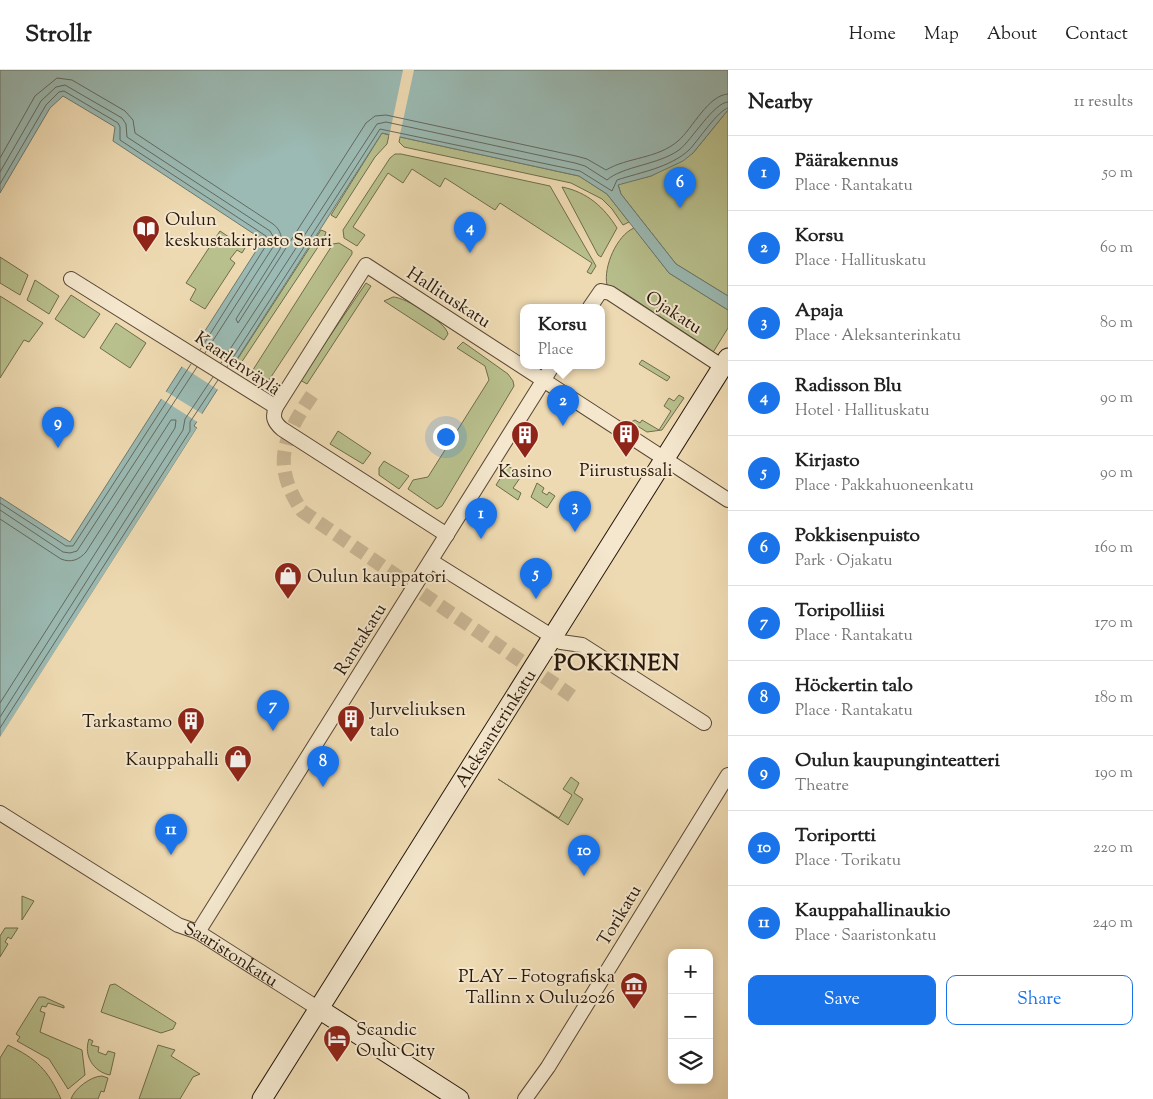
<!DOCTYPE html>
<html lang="en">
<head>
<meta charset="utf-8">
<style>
	:root { --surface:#fff; --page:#f2f2f2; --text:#222; --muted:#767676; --line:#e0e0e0; --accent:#1a73e8 }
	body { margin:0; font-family:"Sorts Mill Goudy",serif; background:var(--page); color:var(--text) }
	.controls { position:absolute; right:15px; bottom:15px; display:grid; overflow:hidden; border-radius:10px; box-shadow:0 2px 8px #0003 }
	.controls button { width:45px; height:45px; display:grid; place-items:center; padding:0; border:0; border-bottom:1px solid var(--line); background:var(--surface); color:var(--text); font:25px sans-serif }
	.you { position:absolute; left:445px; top:366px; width:18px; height:18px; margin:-12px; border:4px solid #fff; border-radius:50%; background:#1a73e8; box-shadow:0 0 0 8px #1a73e833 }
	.badge { display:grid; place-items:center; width:32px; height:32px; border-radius:50%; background:var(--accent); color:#fff; font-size:16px; font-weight:700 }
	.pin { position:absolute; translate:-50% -41px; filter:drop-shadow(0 1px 2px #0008) }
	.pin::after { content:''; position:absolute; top:26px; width:18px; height:15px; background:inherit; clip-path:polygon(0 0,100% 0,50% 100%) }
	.popup { position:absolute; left:520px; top:234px; width:85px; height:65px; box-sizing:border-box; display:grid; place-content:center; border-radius:10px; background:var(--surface); filter:drop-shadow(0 1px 4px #0005); font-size:16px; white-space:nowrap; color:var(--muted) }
	.popup b { font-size:19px; color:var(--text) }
	.popup::after { content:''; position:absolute; left:50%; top:100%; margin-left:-10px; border:10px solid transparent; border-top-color:var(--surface) }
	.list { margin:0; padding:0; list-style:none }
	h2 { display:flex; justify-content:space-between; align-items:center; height:65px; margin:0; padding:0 20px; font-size:21px }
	h2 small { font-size:16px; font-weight:400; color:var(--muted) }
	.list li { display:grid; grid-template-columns:32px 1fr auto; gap:15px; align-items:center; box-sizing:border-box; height:75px; padding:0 20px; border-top:1px solid var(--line) }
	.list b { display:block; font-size:19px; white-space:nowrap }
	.list p { margin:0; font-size:16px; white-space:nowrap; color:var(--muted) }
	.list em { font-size:16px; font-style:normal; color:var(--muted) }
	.actions { display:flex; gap:10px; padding:15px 20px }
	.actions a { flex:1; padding:11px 0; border:1px solid var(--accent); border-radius:10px; text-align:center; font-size:18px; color:var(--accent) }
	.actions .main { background:var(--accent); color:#fff }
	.icon { flex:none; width:28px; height:28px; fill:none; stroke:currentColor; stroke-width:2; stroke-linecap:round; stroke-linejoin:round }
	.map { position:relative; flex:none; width:728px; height:1029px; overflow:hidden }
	header { display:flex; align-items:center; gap:30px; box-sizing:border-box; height:70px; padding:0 25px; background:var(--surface); border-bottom:1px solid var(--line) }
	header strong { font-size:24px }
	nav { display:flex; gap:28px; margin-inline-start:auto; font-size:18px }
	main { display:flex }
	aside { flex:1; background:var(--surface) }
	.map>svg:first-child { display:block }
</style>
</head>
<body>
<header>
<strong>Strollr</strong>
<nav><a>Home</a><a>Map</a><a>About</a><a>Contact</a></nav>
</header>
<main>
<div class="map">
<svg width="728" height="1029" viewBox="0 0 728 1029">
	<rect width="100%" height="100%" fill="#eedab2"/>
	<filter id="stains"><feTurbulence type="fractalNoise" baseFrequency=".004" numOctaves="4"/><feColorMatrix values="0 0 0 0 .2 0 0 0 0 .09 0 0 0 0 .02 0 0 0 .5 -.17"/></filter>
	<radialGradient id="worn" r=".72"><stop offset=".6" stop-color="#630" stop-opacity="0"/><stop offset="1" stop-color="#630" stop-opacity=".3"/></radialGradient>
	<!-- green -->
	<path fill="#b8c08d" stroke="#706c4c" d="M 728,40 L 728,226 L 676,194 L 621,124 L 618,114 L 651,106 L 693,83 Z
		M 382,63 L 389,65 L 387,74 L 375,87 L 336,148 L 331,145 Z
		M 400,67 L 579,106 L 607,124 L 629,152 L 623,155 L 612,139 L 602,129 L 571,113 L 404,77 L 399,72 Z
		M 395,84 L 401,84 L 550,116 L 596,196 L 591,204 L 587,202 L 592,193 L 500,133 L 495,140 L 445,108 L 440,117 L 412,99 L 403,113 L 388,103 L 353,157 L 365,165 L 357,176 L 344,168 L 343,160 L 390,88 Z
		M 562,117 C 587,122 604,137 617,158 L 601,187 L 598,185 Z
		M 634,158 L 669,203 L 728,240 L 728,258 L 712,284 L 707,281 L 708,278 L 623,222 L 620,225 L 607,215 C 603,197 617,165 634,158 Z
		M 321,160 L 326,162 L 324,168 L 239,296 L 235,293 Z
		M 220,161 L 245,178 L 242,183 L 237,180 L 230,189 L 235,193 L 205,239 L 190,230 L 196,219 L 186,213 Z
		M 339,173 L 352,181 L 352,184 L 267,313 L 251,303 L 333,174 Z
		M 0,187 L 28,205 L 20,225 L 0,213 Z
		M 35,210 L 59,226 L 49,244 L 27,230 Z
		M 366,213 L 371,216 L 307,314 L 300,310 Z
		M 71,225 L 100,244 L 84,268 L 55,249 Z
		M 0,226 L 43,253 L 29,272 L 24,270 L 0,308 Z
		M 393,227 C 405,227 446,252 448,264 L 444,270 L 384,231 Z
		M 116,253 L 146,273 L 130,298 L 100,278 Z
		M 463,272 L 508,304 L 513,311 L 514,316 L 442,436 L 437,439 L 408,419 L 413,410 L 428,407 L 489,310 L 485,296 L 457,278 Z
		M 642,290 L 670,307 L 667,311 L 639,294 Z
		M 679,325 L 684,328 L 662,360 L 647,362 L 631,352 L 635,350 L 640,353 L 642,350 L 659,360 L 671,341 L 664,336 L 669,328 L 674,331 Z
		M 338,361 L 371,383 L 363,394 L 330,374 Z
		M 384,391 L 409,406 L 399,419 L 379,405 L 379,398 Z
		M 508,396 L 522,405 L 513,418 L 521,423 L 518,430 L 496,415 Z
		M 537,413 L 544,418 L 542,422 L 547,425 L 549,422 L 555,426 L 547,438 L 531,427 Z
		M 571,707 L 579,713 L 574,723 L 583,729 L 568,755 L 498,709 L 559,748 L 572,725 L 563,719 Z
		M 22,826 L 34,831 L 22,850 Z
		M 5,858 L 18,858 L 11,869 L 8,867 L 5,872 L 8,874 L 0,887 L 0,866 Z
		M 115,914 L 176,953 L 173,959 L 161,963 L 101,942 L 110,915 Z
		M 39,927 L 44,927 L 64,936 L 64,938 L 48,933 L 46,937 L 42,936 L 40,941 L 45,943 L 40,962 L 82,980 L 85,1005 L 68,1019 L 49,989 L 17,971 L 20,967 L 16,964 Z
		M 89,969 L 93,971 L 91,975 L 99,977 L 98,982 L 106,985 L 108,981 L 115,983 L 110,1005 C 94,1002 83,986 89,969 Z
		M 8,975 C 37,989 48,1000 61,1029 L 0,1029 L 0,988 Z
		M 158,975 L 175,980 L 171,986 L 200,1004 L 193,1007 L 180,1029 L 139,1029 Z
		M 102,1006 L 108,1008 L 104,1022 L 101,1021 L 98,1029 L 71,1029 C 74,1019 91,1006 102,1006 Z"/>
	<!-- water -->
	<path fill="#9bbab3" stroke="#6d7970" d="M 0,0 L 728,0 L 728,40 L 693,83 L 683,91 L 651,106 L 618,115 L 621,124 L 676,194 L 728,226 L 728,240 L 669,203 L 607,124 L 579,106 L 382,63 L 194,356 L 197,358 L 0,668 L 0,427 L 70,472 L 263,170 L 113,71 L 115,57 L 63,26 L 50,38 L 0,123 Z"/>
	<!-- pier -->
	<path fill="#eedab2" d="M 403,0 L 414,0 L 399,69 L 389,67 Z
		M 198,269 L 237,295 L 220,321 L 181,296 Z
		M 165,321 L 204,345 L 199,353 L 160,328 Z
		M 197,358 L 199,360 L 0,670 L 0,667 Z"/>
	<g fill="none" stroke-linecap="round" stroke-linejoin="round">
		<!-- shore -->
		<path stroke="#626960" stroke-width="1" d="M 0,88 L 35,26 L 57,8 L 72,10 L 125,41 L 133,50 L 135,63 L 273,154 C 281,160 283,168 280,179 L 236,249 L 238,253 L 366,53 L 375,46 L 386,45 L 576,86 L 587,89 L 606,100 C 628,87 657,89 678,71 C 693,58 708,25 728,24
			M 0,102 L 41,31 L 56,17 L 65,15 L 122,48 L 126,54 L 127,67 L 270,161 L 274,168 L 273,177 L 205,283
			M 0,114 L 46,35 L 59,22 L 64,21 L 118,53 L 120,57 L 120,70 L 266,166 L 267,174 L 200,280
			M 221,293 L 377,54 L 386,52 L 575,93 L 585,96 L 607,110 C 623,96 658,95 679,80 C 692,70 714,32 728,32
			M 227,297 L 380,59 L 580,101 L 612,121 L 617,110 C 641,102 669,98 689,80 C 697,72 719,39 728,38
			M 0,433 L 66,476 L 73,476 L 191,294
			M 0,440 L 63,482 L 70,483 L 77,481 L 197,297
			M 0,449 L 61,489 C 71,493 79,490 86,482 L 171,350 L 176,350 L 175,358 L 0,633
			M 0,647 L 183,360 L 185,349 L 213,307
			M 0,658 L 190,361 L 190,352 L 218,310"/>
		<!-- minor-tunnel -->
		<path stroke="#c7b391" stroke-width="14" stroke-dasharray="14 7" stroke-linecap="butt" d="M 312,325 C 283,368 271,394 302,441 L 572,626"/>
		<defs>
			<g id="minor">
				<path d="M 71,209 L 276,337"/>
				<path d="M 590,237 L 601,221 L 610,223 L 723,297"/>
				<path d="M 447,465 L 282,359 C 274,352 272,347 276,337 L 366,195 L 728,430"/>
				<path d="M 431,491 L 553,567 L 561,572 L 582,575 L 704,653"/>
				<path id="s1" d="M 0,743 L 178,855 L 198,862 L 319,939"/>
				<path d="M 198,862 L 553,295"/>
				<path d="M 525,1029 L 548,997 L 728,705"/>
			</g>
			<g id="secondary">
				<path d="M 319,939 L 459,1029"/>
				<path id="s2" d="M 262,1029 L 728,288"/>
			</g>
		</defs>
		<!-- minor casing -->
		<use href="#minor" stroke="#5a4836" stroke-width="16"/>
		<!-- secondary casing -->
		<use href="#secondary" stroke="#29180c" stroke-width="21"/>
		<!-- minor -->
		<use href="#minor" stroke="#f4e7cd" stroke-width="14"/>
		<!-- secondary -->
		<use href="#secondary" stroke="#f4e7cd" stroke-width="19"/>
	</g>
	<!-- icons -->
	<defs>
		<symbol id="library-pin" viewBox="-11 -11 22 30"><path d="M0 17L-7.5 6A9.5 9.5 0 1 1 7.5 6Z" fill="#8f2418" stroke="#f4e7cd"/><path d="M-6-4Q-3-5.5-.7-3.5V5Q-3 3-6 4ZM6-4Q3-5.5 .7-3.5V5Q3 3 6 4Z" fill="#fff"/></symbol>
		<symbol id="building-pin" viewBox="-11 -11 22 30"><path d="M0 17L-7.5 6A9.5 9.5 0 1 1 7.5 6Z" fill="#8f2418" stroke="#f4e7cd"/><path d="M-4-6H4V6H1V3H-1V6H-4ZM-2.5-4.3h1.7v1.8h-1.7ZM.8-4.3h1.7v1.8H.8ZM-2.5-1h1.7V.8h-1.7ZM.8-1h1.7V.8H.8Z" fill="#fff"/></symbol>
		<symbol id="shop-pin" viewBox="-11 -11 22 30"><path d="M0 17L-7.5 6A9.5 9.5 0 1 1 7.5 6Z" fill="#8f2418" stroke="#f4e7cd"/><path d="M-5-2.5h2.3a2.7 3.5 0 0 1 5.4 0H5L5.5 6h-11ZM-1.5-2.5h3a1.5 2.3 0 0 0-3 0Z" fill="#fff"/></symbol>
		<symbol id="museum-pin" viewBox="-11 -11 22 30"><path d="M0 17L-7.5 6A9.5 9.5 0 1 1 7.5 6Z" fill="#8f2418" stroke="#f4e7cd"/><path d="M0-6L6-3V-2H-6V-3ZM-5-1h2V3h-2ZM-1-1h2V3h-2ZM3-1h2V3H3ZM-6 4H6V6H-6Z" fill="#fff"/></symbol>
		<symbol id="hotel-pin" viewBox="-11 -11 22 30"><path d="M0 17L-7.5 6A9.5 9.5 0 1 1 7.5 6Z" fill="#8f2418" stroke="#f4e7cd"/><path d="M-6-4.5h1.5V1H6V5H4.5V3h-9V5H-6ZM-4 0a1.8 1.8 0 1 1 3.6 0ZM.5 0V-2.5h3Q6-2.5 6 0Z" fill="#fff"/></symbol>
	</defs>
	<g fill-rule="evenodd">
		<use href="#library-pin" x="130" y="143" width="32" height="43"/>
		<use href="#building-pin" x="610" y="348" width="32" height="43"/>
		<use href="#building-pin" x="509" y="349" width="32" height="43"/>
		<use href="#shop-pin" x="272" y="490" width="32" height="43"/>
		<use href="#building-pin" x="335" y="633" width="32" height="43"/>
		<use href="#building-pin" x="175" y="635" width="32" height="43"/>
		<use href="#shop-pin" x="222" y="673" width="32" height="43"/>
		<use href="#museum-pin" x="618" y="900" width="32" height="43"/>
		<use href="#hotel-pin" x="321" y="953" width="32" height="43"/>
	</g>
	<g text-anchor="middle" stroke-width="4" stroke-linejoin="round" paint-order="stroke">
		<!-- poi labels -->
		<g font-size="18" fill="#29180c" stroke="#f4e7cd" text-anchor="start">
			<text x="165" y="155">Oulun<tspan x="165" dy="21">keskustakirjasto Saari</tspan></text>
			<text x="626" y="406" text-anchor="middle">Piirustussali</text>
			<text x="525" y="407" text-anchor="middle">Kasino</text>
			<text x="307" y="512">Oulun kauppatori</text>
			<text x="370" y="645">Jurveliuksen<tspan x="370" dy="21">talo</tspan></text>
			<text x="172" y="657" text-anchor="end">Tarkastamo</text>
			<text x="219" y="695" text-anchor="end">Kauppahalli</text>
			<text x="615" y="912" text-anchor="end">PLAY – Fotografiska<tspan x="615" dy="21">Tallinn x Oulu2026</tspan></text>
			<text x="356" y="965">Scandic<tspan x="356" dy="21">Oulu City</tspan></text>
		</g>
		<!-- street labels -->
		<g font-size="18" fill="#29180c" stroke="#f4e7cd">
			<text transform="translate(449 227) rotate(33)" y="6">Hallituskatu</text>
			<text transform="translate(674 242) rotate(33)" y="6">Ojakatu</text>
			<text transform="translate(238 293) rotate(34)" y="6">Kaarlenväylä</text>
			<text transform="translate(360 569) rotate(-58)" y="6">Rantakatu</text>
			<text dy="6" stroke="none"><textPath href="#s2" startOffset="438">Aleksanterinkatu</textPath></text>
			<text transform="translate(619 845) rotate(-59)" y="6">Torikatu</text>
			<text dy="6" stroke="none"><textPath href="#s1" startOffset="271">Saaristonkatu</textPath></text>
		</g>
		<!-- district labels -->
		<g font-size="22" font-weight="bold" letter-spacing="1" fill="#29180c" stroke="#f4e7cd">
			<text x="617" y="600">POKKINEN</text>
		</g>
	</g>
	<rect width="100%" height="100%" filter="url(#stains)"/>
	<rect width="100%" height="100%" fill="url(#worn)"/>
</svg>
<div class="controls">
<button>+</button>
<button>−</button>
<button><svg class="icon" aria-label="layers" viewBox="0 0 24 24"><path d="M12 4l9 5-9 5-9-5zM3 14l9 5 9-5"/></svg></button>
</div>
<div class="you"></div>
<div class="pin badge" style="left:481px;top:469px">1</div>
<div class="pin badge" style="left:563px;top:356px">2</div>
<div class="popup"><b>Korsu</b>Place</div>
<div class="pin badge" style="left:575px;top:462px">3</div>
<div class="pin badge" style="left:470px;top:183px">4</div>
<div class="pin badge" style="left:536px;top:529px">5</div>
<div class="pin badge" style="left:680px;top:138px">6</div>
<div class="pin badge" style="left:273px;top:661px">7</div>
<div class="pin badge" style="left:323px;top:717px">8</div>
<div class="pin badge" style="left:58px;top:378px">9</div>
<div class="pin badge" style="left:584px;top:806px">10</div>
<div class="pin badge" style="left:171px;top:785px">11</div>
</div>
<aside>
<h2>Nearby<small>11 results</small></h2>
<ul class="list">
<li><span class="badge">1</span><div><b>Päärakennus</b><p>Place · Rantakatu</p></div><em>50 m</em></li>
<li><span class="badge">2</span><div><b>Korsu</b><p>Place · Hallituskatu</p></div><em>60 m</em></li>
<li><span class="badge">3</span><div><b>Apaja</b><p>Place · Aleksanterinkatu</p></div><em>80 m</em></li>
<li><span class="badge">4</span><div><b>Radisson Blu</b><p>Hotel · Hallituskatu</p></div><em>90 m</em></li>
<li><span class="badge">5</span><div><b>Kirjasto</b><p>Place · Pakkahuoneenkatu</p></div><em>90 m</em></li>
<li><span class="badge">6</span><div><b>Pokkisenpuisto</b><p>Park · Ojakatu</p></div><em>160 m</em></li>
<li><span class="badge">7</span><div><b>Toripolliisi</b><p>Place · Rantakatu</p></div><em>170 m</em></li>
<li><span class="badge">8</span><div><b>Höckertin talo</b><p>Place · Rantakatu</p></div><em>180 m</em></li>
<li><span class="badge">9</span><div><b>Oulun kaupunginteatteri</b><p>Theatre</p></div><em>190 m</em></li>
<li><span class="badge">10</span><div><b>Toriportti</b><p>Place · Torikatu</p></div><em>220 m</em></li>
<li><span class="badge">11</span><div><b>Kauppahallinaukio</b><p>Place · Saaristonkatu</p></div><em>240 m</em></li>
</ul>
<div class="actions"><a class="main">Save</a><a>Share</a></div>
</aside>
</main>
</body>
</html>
